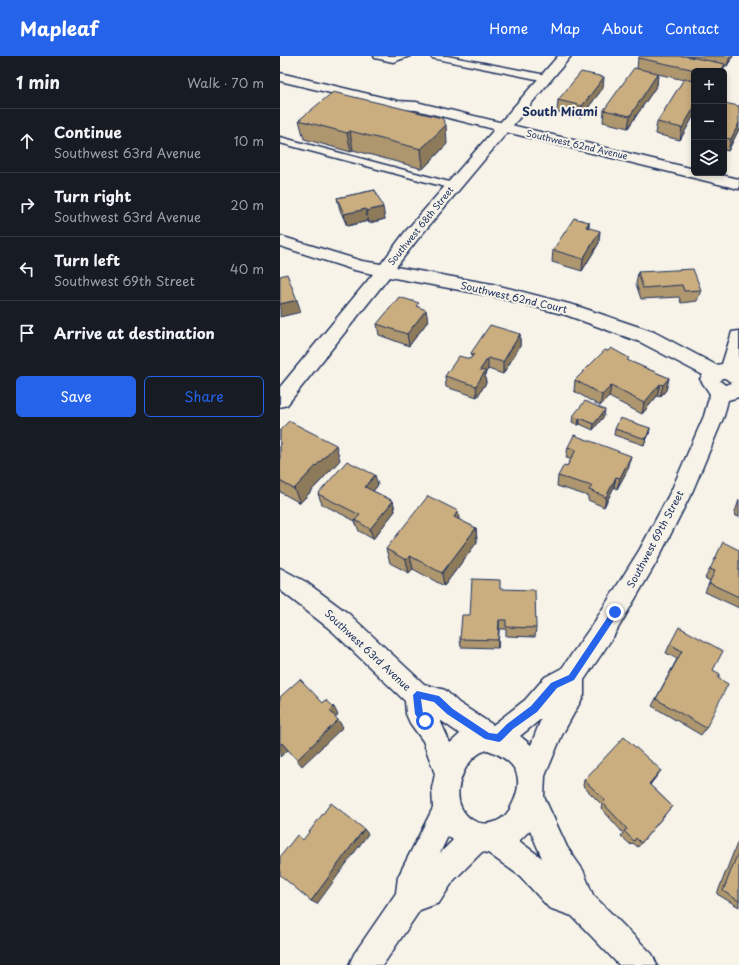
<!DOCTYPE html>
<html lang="en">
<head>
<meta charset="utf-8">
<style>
	:root { --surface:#171b24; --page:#242831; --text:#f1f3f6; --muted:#9ea1a6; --line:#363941; --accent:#2563eb }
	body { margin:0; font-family:"Playpen Sans",sans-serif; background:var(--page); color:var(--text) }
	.controls { position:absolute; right:12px; top:12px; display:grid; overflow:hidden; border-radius:6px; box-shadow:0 2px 6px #0003 }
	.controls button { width:36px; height:36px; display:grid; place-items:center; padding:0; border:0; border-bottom:1px solid var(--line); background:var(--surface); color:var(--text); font:20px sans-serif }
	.stop { position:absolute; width:12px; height:12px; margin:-9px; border:3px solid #2563eb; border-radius:50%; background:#fff }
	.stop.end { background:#2563eb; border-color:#fff; box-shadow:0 1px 4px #0008 }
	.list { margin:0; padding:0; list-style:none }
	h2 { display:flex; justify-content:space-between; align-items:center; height:52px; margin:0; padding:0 16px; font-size:17px }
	h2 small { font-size:13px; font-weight:400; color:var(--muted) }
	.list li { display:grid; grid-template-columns:26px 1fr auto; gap:12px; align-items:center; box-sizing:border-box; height:64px; padding:0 16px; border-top:1px solid var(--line) }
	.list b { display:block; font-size:15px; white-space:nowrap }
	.list p { margin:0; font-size:13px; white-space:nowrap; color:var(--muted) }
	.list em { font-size:13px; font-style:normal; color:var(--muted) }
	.actions { display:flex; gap:8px; padding:12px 16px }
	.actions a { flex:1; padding:9px 0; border:1px solid var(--accent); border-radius:6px; text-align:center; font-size:14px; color:var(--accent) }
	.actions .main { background:var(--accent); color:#fff }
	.icon { flex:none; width:22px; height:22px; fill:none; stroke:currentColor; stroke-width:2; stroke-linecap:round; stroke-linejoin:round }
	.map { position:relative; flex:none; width:459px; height:909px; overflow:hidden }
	header { display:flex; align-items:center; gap:24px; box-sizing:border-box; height:56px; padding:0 20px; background:var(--accent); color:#fff }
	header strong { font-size:19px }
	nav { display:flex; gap:22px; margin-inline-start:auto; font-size:14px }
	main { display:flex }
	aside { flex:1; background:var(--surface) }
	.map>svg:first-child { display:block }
</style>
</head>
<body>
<header>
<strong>Mapleaf</strong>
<nav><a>Home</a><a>Map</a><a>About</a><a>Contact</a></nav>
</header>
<main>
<aside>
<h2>1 min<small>Walk · 70 m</small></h2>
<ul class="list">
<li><svg class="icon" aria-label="ahead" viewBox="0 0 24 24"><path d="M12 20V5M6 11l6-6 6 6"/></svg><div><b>Continue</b><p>Southwest 63rd Avenue</p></div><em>10 m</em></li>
<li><svg class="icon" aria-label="right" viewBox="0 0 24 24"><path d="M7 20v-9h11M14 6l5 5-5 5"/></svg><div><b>Turn right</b><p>Southwest 63rd Avenue</p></div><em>20 m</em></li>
<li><svg class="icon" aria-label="left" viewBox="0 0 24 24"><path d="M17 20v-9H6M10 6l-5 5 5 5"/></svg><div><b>Turn left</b><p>Southwest 69th Street</p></div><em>40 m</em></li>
<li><svg class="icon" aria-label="arrive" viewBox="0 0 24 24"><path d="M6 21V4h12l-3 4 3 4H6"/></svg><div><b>Arrive at destination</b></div></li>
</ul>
<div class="actions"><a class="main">Save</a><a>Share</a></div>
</aside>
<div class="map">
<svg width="459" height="909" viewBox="0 0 459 909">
	<rect width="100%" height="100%" fill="#f7f3e8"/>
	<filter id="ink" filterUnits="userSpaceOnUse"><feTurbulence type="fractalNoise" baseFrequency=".025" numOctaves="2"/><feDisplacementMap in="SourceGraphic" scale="8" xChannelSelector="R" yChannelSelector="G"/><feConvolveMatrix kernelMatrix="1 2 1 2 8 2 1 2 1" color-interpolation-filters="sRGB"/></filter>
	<g filter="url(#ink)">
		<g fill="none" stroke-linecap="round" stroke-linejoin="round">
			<defs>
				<path id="lane" d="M 94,0 L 130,0 L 113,6 L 95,2 Z
					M 151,0 L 167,0 L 266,19 L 270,22 L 266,25 L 152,2 Z
					M 0,81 L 177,128 L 178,130 L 173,133 L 0,87 Z"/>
				<path id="street" d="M 278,0 L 291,0 L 137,184 L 116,211 L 212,228 L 297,250 L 374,276 L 436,309 L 442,308 L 452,276 L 459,275 L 459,341 L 448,344 L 444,360 L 413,434 L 376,507 L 333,581 L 304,624 L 304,639 L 282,679 L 265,720 L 264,741 L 287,791 L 303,814 L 313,839 L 372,898 L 377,909 L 339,909 L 292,860 L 269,852 L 240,820 L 208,797 L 202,796 L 174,824 L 159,847 L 140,854 L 103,909 L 69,909 L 74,898 L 116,837 L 118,821 L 123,811 L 153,752 L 152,732 L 155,718 L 143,685 L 130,667 L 126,658 L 125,645 L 51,574 L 0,534 L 0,512 L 26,526 L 69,558 L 144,628 L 165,634 L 179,647 L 213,669 L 245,644 L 265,621 L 282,612 L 315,565 L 360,493 L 392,433 L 424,360 L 430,338 L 420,323 L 423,319 L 360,286 L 286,259 L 212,240 L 109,221 L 7,349 L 0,351 L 0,331 L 93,218 L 74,214 L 0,190 L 0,180 L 82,205 L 101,208 L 125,176 ZM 442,322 L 445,322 L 452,327 L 445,329 L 440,325 ZM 261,663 L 251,689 L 240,680 ZM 160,664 L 180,678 L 170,687 ZM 208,694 C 237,705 246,722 231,751 C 221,772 192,774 181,751 C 172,732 187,698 208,694 ZM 250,774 L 262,802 L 239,785 ZM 168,780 L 173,784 L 160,797 Z"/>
				<path id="secondary" d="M 0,17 L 118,45 L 136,46 L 414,113 L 414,117 L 432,117 L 459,123 L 459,133 L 136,54 L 118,53 L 0,25 Z"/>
			</defs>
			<!-- lane casing -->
			<use href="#lane" stroke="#1b2f5e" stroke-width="3"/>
			<!-- street casing -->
			<use href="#street" stroke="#1b2f5e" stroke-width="3"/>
			<!-- secondary casing -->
			<use href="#secondary" stroke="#1b2f5e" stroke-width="3"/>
			<!-- lane -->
			<use href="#lane" fill="#f7f3e8" fill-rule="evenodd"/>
			<!-- street -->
			<use href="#street" fill="#f7f3e8" fill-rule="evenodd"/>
			<!-- secondary -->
			<use href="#secondary" fill="#f7f3e8" fill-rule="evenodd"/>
		</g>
		<!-- wall -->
		<path fill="#ae966e" stroke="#1b2f5e" d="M 360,0 L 453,0 L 447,10 L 444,10 L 443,15 L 414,15 L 414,59 L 400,84 L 375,78 L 377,66 L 404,24 L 378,18 L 377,29 L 348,72 L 323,66 L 324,54 L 357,13 L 358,2 Z
			M 323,32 L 301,61 L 277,56 L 278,44 Z
			M 444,47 L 459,73 L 448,95 L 444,94 Z
			M 19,64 L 167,88 L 143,113 L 73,94 L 71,96 L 24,83 Z
			M 95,134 L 105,163 L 89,167 L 88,165 L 67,170 L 60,154 L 57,142 Z
			M 309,166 L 309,172 L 319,187 L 302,215 L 272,206 L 273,194 Z
			M 358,216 L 421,234 L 417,245 L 401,247 L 399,241 L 361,243 L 356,228 Z
			M 139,251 L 148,265 L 129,290 L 99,279 L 97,268 Z
			M 240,278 L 240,290 L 223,318 L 208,313 L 205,318 L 206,327 L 197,341 L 166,331 L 165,320 L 190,303 L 192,301 L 191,297 Z
			M 348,305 L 389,322 L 386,334 L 380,341 L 377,340 L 362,358 L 329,341 L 320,350 L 294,335 L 295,324 Z
			M 293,360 L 324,360 L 313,374 L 300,368 L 298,369 L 292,366 Z
			M 370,372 L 369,378 L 364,389 L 334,379 L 335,373 Z
			M 0,374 L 60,404 L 20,447 L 0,436 Z
			M 288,391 L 349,411 L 337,433 L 334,431 L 324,451 L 308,444 L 308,440 L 277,430 L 278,420 L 287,410 L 291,403 L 286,402 Z
			M 98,429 L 93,435 L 113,445 L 115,455 L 93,483 L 79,475 L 75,465 L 42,448 L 38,438 Z
			M 459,444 L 459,461 L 454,459 Z
			M 179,464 L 196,472 L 197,486 L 164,530 L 133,513 L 129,517 L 110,507 L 106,493 Z
			M 459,494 L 459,552 L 425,536 L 430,525 L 425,522 L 430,513 Z
			M 220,533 L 256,572 L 255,581 L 226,580 L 226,573 L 219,573 L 218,592 L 181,591 L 180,583 L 190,559 Z
			M 390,588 L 433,614 L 438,622 L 426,672 L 421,679 L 372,650 L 397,603 L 386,597 Z
			M 381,714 L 370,729 L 392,750 L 358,791 L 353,787 L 351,789 L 341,780 L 343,777 L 321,752 L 322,749 L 303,730 L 304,724 Z
			M 459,784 L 459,851 L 437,838 L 458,785 Z"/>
		<!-- shaded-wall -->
		<path fill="#8d7a5a" stroke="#1b2f5e" d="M 450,0 L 453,0 L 447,10 Z
			M 445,8 L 443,15 L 441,15 Z
			M 378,17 L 377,29 L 348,72 L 350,60 Z
			M 324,21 L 323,32 L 301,61 L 302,50 Z
			M 414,52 L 414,59 L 400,84 L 402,72 Z
			M 459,67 L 459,73 L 448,95 L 451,83 Z
			M 166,69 L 167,88 L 143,113 L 141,93 Z
			M 70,75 L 73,94 L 71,96 L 67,77 Z
			M 103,151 L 105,163 L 89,167 L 86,155 Z
			M 86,153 L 88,165 L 67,170 L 64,158 Z
			M 309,166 L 308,178 L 306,171 Z
			M 320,175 L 319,187 L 302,215 L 303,203 Z
			M 17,244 L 21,256 L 0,261 L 0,248 Z
			M 146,254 L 148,265 L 129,290 L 127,278 Z
			M 240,278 L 240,290 L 223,318 L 223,306 Z
			M 208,302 L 208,313 L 205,318 L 206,327 L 197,341 L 196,330 L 200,314 Z
			M 389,322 L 386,334 L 380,341 L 383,329 Z
			M 380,328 L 377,340 L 362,358 L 364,347 Z
			M 331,330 L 329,341 L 320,350 L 322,339 Z
			M 325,354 L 324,360 L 313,374 L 314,368 Z
			M 300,362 L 300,368 L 298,369 L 299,363 Z
			M 370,372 L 369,378 L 364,389 L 366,383 Z
			M 56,389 L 60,404 L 20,447 L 14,433 Z
			M 351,400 L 349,411 L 337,433 L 340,422 Z
			M 95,419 L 98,429 L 88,441 L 85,431 Z
			M 336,421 L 334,431 L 324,451 L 326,441 Z
			M 113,445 L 115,455 L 93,483 L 90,473 Z
			M 178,455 L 180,469 L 174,461 Z
			M 196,472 L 197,486 L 164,530 L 162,517 Z
			M 130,500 L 133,513 L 129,517 L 126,504 Z
			M 219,564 L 219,573 L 218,592 L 218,584 Z
			M 54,651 L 58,659 L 54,662 L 50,655 Z
			M 58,664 L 63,671 L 22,710 L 17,704 Z
			M 2,687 L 8,694 L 0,701 L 0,689 Z
			M 381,714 L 377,720 L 365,734 L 369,728 Z
			M 84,773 L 88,778 L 37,848 L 31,845 Z"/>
		<!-- building -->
		<path fill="#caae80" stroke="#1b2f5e" d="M 360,0 L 405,0 L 445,8 L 441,15 L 421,15 L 358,2 Z
			M 354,12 L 378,17 L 350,60 L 324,54 Z
			M 301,16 L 324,21 L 302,50 L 278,44 Z
			M 404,23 L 414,25 L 414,52 L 402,72 L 377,66 Z
			M 53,36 L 162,62 L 166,69 L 141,93 L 70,75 L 67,77 L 19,64 Z
			M 444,47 L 459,50 L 459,67 L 451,83 L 444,82 Z
			M 95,134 L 103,151 L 86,155 L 86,153 L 64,158 L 57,142 Z
			M 294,162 L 309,166 L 306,171 L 320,175 L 303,203 L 273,194 Z
			M 413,213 L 421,234 L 404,235 L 402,229 L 363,232 L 358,216 Z
			M 7,218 L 17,244 L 0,248 L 0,220 Z
			M 119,241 L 139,247 L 136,250 L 146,254 L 127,278 L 97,268 Z
			M 210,269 L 240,278 L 223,306 L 208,302 L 200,314 L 205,315 L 196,330 L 165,320 L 179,300 L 190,303 L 194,298 L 191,297 Z
			M 331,292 L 349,302 L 347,304 L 389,322 L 383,329 L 380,328 L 364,347 L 331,330 L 322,339 L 295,324 L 325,294 L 328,295 Z
			M 305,345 L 325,354 L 314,368 L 300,362 L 299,363 L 293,360 Z
			M 340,362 L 370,372 L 366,383 L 335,373 Z
			M 9,365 L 56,389 L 14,433 L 0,425 L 0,374 Z
			M 294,379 L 351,400 L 340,422 L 336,421 L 326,441 L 309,434 L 312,430 L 278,420 L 284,409 L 287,410 L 296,394 L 288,391 Z
			M 67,405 L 95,419 L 85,431 L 113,445 L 90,473 L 75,464 L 80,459 L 38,438 Z
			M 148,440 L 178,455 L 174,461 L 196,472 L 162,517 L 130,500 L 126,504 L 106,493 Z
			M 443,486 L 459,494 L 459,541 L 429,527 L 435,515 L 430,513 Z
			M 192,523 L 220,524 L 220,533 L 255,534 L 256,572 L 226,571 L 226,564 L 219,564 L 218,584 L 180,583 L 182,559 L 190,559 Z
			M 399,571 L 443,595 L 433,614 L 440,618 L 438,622 L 448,628 L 426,672 L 376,643 L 402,595 L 390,588 Z
			M 20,623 L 43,647 L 46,644 L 54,651 L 50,655 L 58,664 L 17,704 L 2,687 L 0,689 L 0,641 Z
			M 344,681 L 381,714 L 369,728 L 392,750 L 361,787 L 356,782 L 354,785 L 344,775 L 347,773 L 323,747 L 325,744 L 304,724 Z
			M 51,747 L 84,773 L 31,845 L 0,819 L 0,801 L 17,779 L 23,784 Z
			M 459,794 L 459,845 L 443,835 Z"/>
	</g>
	<!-- route -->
	<path fill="#2563eb" d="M 335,552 L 338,553 L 338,558 L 294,624 L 277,632 L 257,656 L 233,673 L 221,685 L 219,686 L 205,683 L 167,658 L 154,646 L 141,643 L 143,657 L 148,665 L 147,668 L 142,668 L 135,658 L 133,639 L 137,635 L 159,640 L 173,653 L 209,677 L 217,678 L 227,668 L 251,650 L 271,627 L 289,619 L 333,553 Z"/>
	<g text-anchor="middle" stroke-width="4" stroke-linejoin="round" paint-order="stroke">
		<!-- far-street labels -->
		<g font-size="9" fill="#1b2f5e" stroke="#f7f3e8">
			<text transform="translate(297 89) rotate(13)" y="3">Southwest 62nd Avenue</text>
			<text transform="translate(141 170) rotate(-51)" y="3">Southwest 68th Street</text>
		</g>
		<!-- street labels -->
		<g font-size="10" fill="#1b2f5e" stroke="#f7f3e8">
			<text transform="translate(234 241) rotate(13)" y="4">Southwest 62nd Court</text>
			<text transform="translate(375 483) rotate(-62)" y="4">Southwest 69th Street</text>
			<text transform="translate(88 594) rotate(43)" y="4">Southwest 63rd Avenue</text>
		</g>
		<!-- far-district labels -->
		<g font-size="12" font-weight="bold" fill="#1b2f5e" stroke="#f7f3e8">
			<text x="280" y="60">South Miami</text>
		</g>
	</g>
</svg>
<div class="controls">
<button>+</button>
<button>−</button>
<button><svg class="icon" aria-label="layers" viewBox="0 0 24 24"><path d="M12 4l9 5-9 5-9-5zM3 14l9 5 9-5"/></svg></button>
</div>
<div class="stop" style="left:145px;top:665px"></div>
<div class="stop end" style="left:335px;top:556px"></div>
</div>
</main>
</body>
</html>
